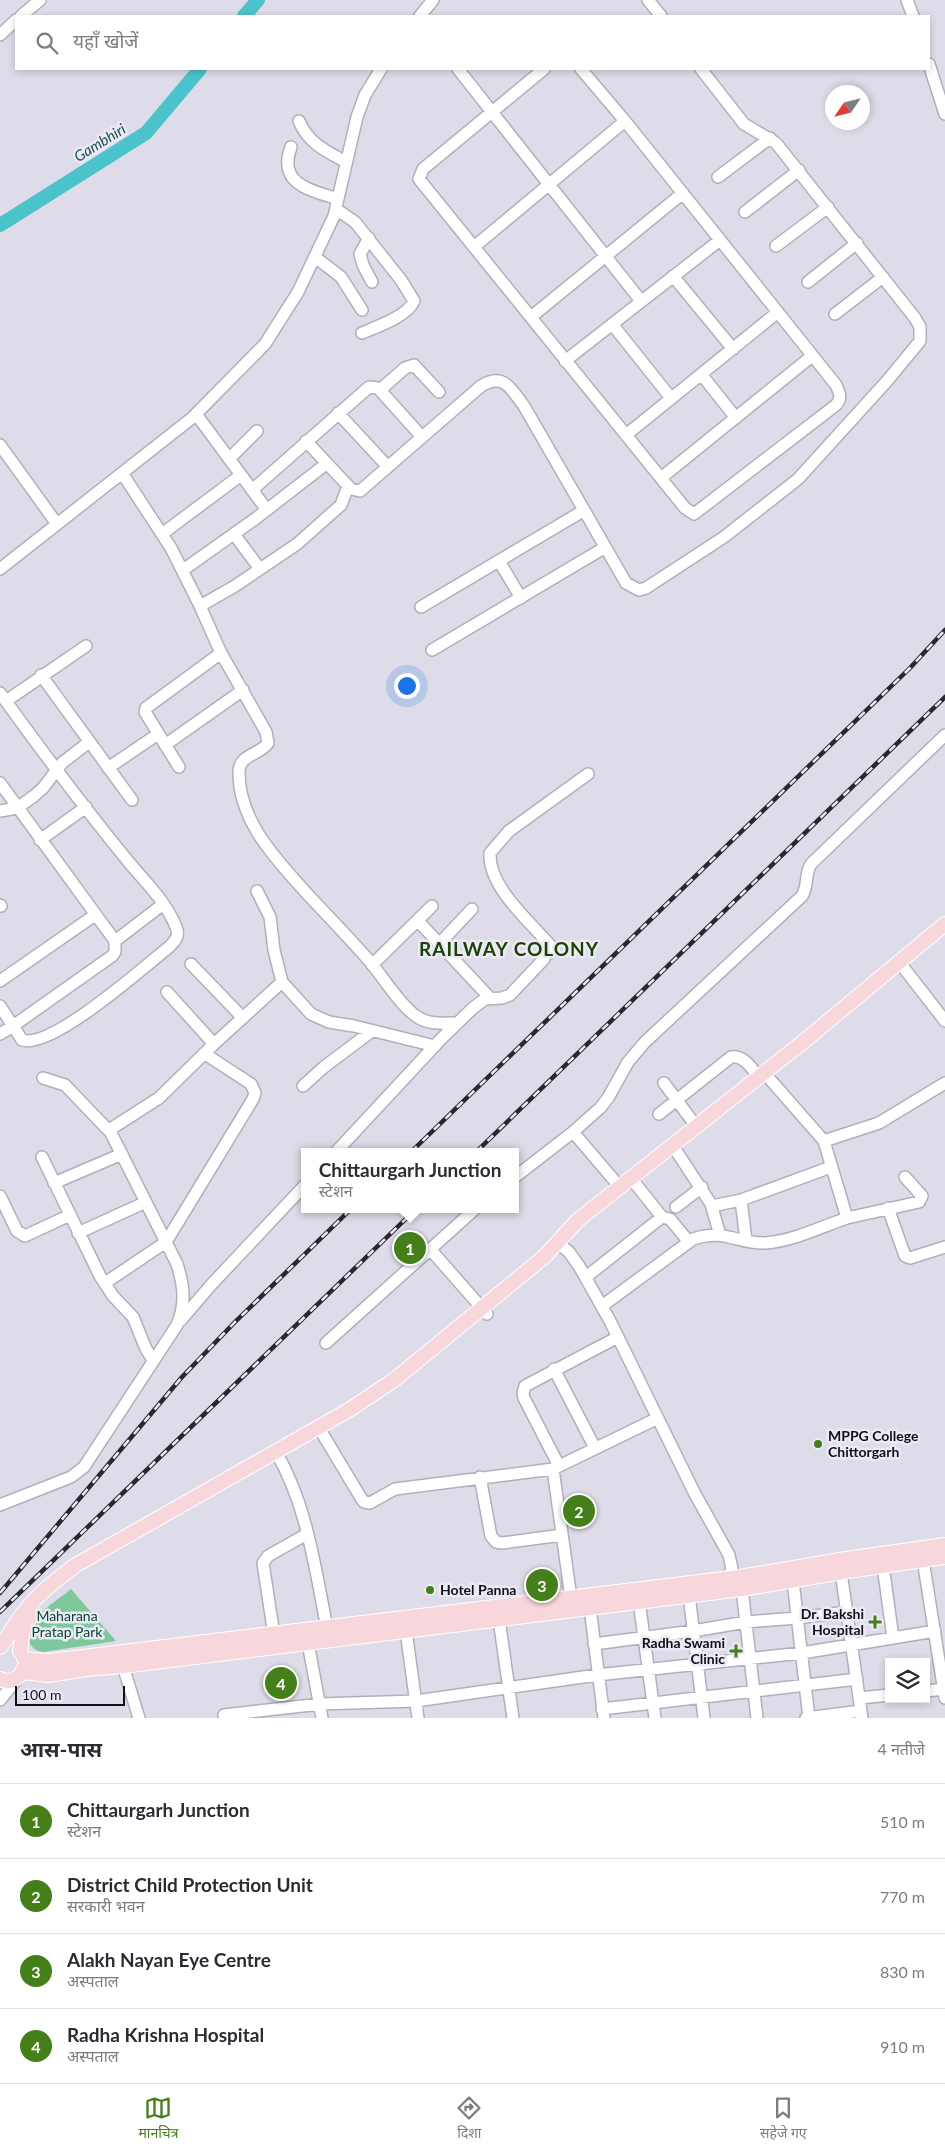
<!DOCTYPE html>
<html lang="hi">
<head>
<meta charset="utf-8">
<style>
	:root { --surface:#fff; --page:#f7f7f7; --text:#2b2b33; --muted:#7c7c81; --line:#e1e1e2; --accent:#457f19 }
	body { margin:0; font-family:Lato,"Noto Sans Devanagari",sans-serif; background:var(--page); color:var(--text) }
	.controls { position:absolute; right:15px; bottom:15px; display:grid; overflow:hidden; border-radius:0px; box-shadow:0 2px 8px #0003 }
	.controls button { width:45px; height:45px; display:grid; place-items:center; padding:0; border:0; border-bottom:1px solid var(--line); background:var(--surface); color:var(--text); font:25px sans-serif }
	.compass { position:absolute; left:825px; top:85px; width:45px; height:45px; border-radius:50%; background:var(--surface); box-shadow:0 2px 8px #0003; rotate:235deg }
	.scale { position:absolute; left:15px; bottom:12px; width:110px; box-sizing:border-box; padding-left:5px; border:2px solid #111115; border-top:0; font-size:14px; line-height:18px; white-space:nowrap; color:#111115; -webkit-text-stroke:4px #ebeaf7; paint-order:stroke }
	.you { position:absolute; left:406px; top:685px; width:18px; height:18px; margin:-12px; border:4px solid #fff; border-radius:50%; background:#1a73e8; box-shadow:0 0 0 8px #1a73e833 }
	.badge { display:grid; place-items:center; width:32px; height:32px; border-radius:50%; background:var(--accent); color:#fff; font-size:16px; font-weight:700 }
	.pin { position:absolute; translate:-50% -50%; border:2px solid #fff; box-shadow:0 1px 5px #0006 }
	.popup { position:absolute; left:301px; top:1148px; width:218px; height:65px; box-sizing:border-box; display:grid; place-content:center; border-radius:0px; background:var(--surface); filter:drop-shadow(0 1px 4px #0005); font-size:16px; white-space:nowrap; color:var(--muted) }
	.popup b { font-size:19px; color:var(--text) }
	.popup::after { content:''; position:absolute; left:50%; top:100%; margin-left:-10px; border:10px solid transparent; border-top-color:var(--surface) }
	.list { margin:0; padding:0; list-style:none }
	h2 { display:flex; justify-content:space-between; align-items:center; height:65px; margin:0; padding:0 20px; font-size:21px }
	h2 small { font-size:16px; font-weight:400; color:var(--muted) }
	.list li { display:grid; grid-template-columns:32px 1fr auto; gap:15px; align-items:center; box-sizing:border-box; height:75px; padding:0 20px; border-top:1px solid var(--line) }
	.list b { display:block; font-size:19px; white-space:nowrap }
	.list p { margin:0; font-size:16px; white-space:nowrap; color:var(--muted) }
	.list em { font-size:16px; font-style:normal; color:var(--muted) }
	.icon { flex:none; width:28px; height:28px; fill:none; stroke:currentColor; stroke-width:2; stroke-linecap:round; stroke-linejoin:round }
	.map { position:relative; flex:none; width:945px; height:1718px; overflow:hidden }
	.search { position:absolute; background:var(--surface); box-shadow:0 2px 8px #0003; left:15px; right:15px; top:15px; height:55px; display:flex; align-items:center; gap:12px; box-sizing:border-box; padding:0 18px; border-radius:0px; color:var(--muted); font-size:19px }
	.sheet { height:365px; background:var(--surface) }
	nav { display:flex; justify-content:space-around; align-items:center; box-sizing:border-box; height:70px; border-top:1px solid var(--line); background:var(--surface); font-size:14px; color:var(--muted) }
	nav a { display:grid; justify-items:center; gap:2px }
	nav .on { color:var(--accent) }
	.map>svg:first-child { display:block }
</style>
</head>
<body>
<div class="map">
<svg width="945" height="1718" viewBox="0 0 945 1718">
	<rect width="100%" height="100%" fill="#dedce9"/>
	<!-- green -->
	<path fill="#7dc99b" d="M 71,1589 L 116,1641 L 43,1652 C 36,1651 30,1647 29,1640 C 26,1618 57,1601 71,1589 Z"/>
	<g fill="none" stroke-linecap="round" stroke-linejoin="round">
		<!-- river -->
		<path stroke="#4bc3cb" stroke-width="14" d="M 244,16 L 258,0
			M 0,225 L 146,133 L 200,69"/>
		<defs>
			<path id="minor" d="M 648,0 L 661,16
				M 907,0 L 913,16
				M 21,16 L 40,0
				M 420,16 L 433,0
				M 0,35 L 16,20
				M 929,64 L 945,114
				M 458,69 L 641,301
				M 544,69 L 423,169 L 419,179 L 685,508 L 694,514 L 836,405 C 842,398 840,394 836,385 L 625,121 L 581,69
				M 299,121 C 308,143 326,151 346,162
				M 291,147 C 277,184 310,190 338,199
				M 718,177 L 770,138
				M 336,209 L 355,222 L 401,280 L 414,301 C 408,316 376,327 362,333
				M 745,212 L 799,170
				M 369,238 L 360,254 L 363,265 L 372,282
				M 776,246 L 828,207
				M 474,247 L 625,121
				M 315,257 L 341,277 L 362,310
				M 673,276 L 733,349
				M 808,282 L 857,243
				M 835,314 L 883,277
				M 531,317 L 683,193
				M 612,324 L 671,398
				M 565,361 L 720,240
				M 701,374 L 736,418
				M 380,390 L 405,368 L 414,365 L 439,392
				M 338,413 L 388,467
				M 196,414 L 267,510
				M 626,435 L 778,312
				M 306,441 L 351,489 L 360,491 L 481,386 C 504,372 511,389 524,406 L 626,583 L 639,590 L 646,588 L 724,537 L 798,479 L 887,381 L 920,341 L 920,327 L 915,318 L 776,143 L 744,124 L 701,69
				M 0,445 L 57,524
				M 229,459 L 257,431
				M 122,473 L 171,548 L 200,606 L 221,653 L 266,732 L 268,743 C 260,755 240,754 239,771 C 238,822 278,861 310,897 C 331,919 352,941 372,964 C 384,979 401,1006 416,1016 C 428,1025 443,1023 457,1023
				M 661,478 L 812,356
				M 252,490 L 369,387 L 378,388 L 422,437
				M 162,534 L 241,475
				M 234,534 L 260,569
				M 499,561 L 521,598
				M 0,569 L 192,418 L 265,344 L 298,292 L 334,216 L 357,117 L 365,95 L 381,69
				M 183,570 L 255,519 L 326,464
				M 200,606 L 235,586 L 297,544 L 341,505 L 348,486
				M 421,607 L 583,511
				M 432,650 L 604,548
				M 41,675 L 132,800
				M 0,693 C 41,750 83,806 127,860 C 144,881 166,901 176,927 C 180,936 175,941 169,947 C 144,967 51,1050 22,1040 L 13,1026 L 0,1034
				M 6,701 L 86,646
				M 165,745 L 243,690
				M 179,767 L 145,712 L 146,708 L 221,653
				M 108,768 L 158,734
				M 0,783 L 115,941 L 115,952 L 112,956 L 13,1026 L 0,1006
				M 0,811 L 17,808 L 34,796 L 43,788 L 62,763 L 89,742
				M 40,840 L 86,807
				M 257,891 L 270,917 L 274,950 L 282,982 L 311,1014 L 329,1022 L 354,1026 L 435,1046
				M 0,905 L 1,906
				M 418,921 L 491,999
				M 115,941 L 162,905
				M 439,944 L 472,909
				M 550,953 L 552,950 L 549,944 C 528,920 488,886 490,853 L 509,831 L 588,774
				M 191,964 L 243,1018
				M 372,965 L 432,906
				M 903,967 L 945,1021
				M 0,981 L 95,915
				M 167,992 L 214,1044
				M 664,1083 L 696,1126
				M 303,1086 L 324,1067 L 372,1031
				M 659,1114 L 731,1057 C 744,1055 751,1068 759,1077
				M 109,1130 L 159,1098 L 214,1044 L 282,982
				M 573,1132 L 619,1186
				M 824,1141 L 879,1123 L 945,1083
				M 675,1149 L 711,1204 L 720,1235
				M 336,1152 L 442,1038 L 473,1008 L 485,999 L 502,998 L 510,995 L 544,959
				M 42,1157 L 100,1276 L 113,1296 L 133,1317 L 146,1349 L 153,1360
				M 515,1177 L 573,1132 L 600,1108 L 608,1098 L 628,1062 L 645,1042 L 802,896 C 809,885 804,875 811,864 L 945,735
				M 634,1182 L 662,1217 L 670,1219 L 689,1242
				M 54,1183 L 122,1154
				M 0,1196 L 17,1231 L 25,1236 L 70,1215
				M 712,1206 L 741,1200
				M 676,1207 L 702,1187
				M 888,1208 L 905,1256 L 910,1258 L 945,1247
				M 847,1218 L 919,1202 L 922,1196 L 905,1177
				M 78,1233 L 146,1202
				M 746,1240 L 741,1200 L 831,1167
				M 557,1242 L 569,1252 L 579,1266 L 610,1321 L 695,1494 L 729,1555 L 732,1569 L 725,1583
				M 430,1249 L 487,1314
				M 586,1277 L 662,1217
				M 105,1283 L 166,1242 L 253,1099 L 255,1093 L 251,1084 L 205,1054
				M 602,1306 L 693,1239 C 723,1228 738,1244 765,1243 C 793,1241 821,1227 847,1218 L 824,1141 L 768,1077
				M 181,1320 L 211,1285 L 305,1185
				M 326,1343 L 475,1209
				M 554,1369 L 595,1448
				M 322,1433 L 361,1498 L 364,1502 L 370,1503 L 395,1489 L 553,1469 L 658,1418
				M 276,1452 C 307,1505 315,1568 327,1628
				M 559,1466 L 524,1398 L 523,1393 L 525,1386 L 618,1337
				M 553,1469 L 571,1598
				M 480,1477 L 491,1536 L 496,1542 L 502,1543 L 562,1535
				M 0,1505 L 71,1477 L 84,1467 L 177,1325 C 186,1304 184,1286 177,1264 L 111,1133 L 65,1085 L 43,1078
				M 923,1560 L 945,1698
				M 883,1566 L 893,1638
				M 841,1572 L 862,1718
				M 793,1581 L 809,1718
				M 742,1589 L 757,1718
				M 689,1595 L 704,1718
				M 639,1601 L 655,1718
				M 590,1608 L 604,1718
				M 499,1619 L 513,1718
				M 405,1624 L 418,1718
				M 274,1635 L 263,1563 L 268,1556 L 307,1534
				M 308,1643 L 322,1718
				M 594,1644 L 693,1631 L 746,1622 L 797,1618 L 847,1612
				M 123,1666 L 139,1718
				M 926,1691 L 944,1689
				M 860,1698 L 889,1695
				M 0,1700 L 18,1678
				M 602,1709 L 857,1679
				M 224,1715 L 320,1704 L 416,1701 L 597,1675 L 802,1653 L 935,1631
				M 806,1718 L 861,1711"/>
			<path id="major" d="M 0,1647 C 9,1636 15,1623 24,1612 C 39,1593 57,1579 76,1565 L 349,1410 L 394,1380 L 544,1257 L 578,1220 L 803,1042 L 945,924
				M 20,1652 L 23,1630 L 31,1616
				M 24,1658 L 31,1660 L 49,1661 L 740,1577 L 846,1559 L 945,1545
				M 23,1672 L 48,1675 L 87,1669 L 123,1666 L 742,1589 L 848,1571 L 945,1557
				M 0,1679 C 12,1685 22,1676 25,1665"/>
		</defs>
		<!-- minor casing -->
		<use href="#minor" stroke="#b0afbb" stroke-width="14"/>
		<!-- major casing -->
		<use href="#major" stroke="#fff" stroke-width="16"/>
		<!-- minor -->
		<use href="#minor" stroke="#fff" stroke-width="11"/>
		<!-- major -->
		<use href="#major" stroke="#f8d7dc" stroke-width="14"/>
		<defs>
			<path id="rail" d="M 411,1152 L 910,668 L 945,630
				M 476,1152 L 945,697
				M 0,1593 L 182,1377 L 235,1322 L 351,1209
				M 0,1612 L 416,1209"/>
		</defs>
		<!-- rail casing -->
		<use href="#rail" stroke="#28282d" stroke-width="4.5"/>
		<!-- rail -->
		<use href="#rail" stroke="#ebeaf7" stroke-width="2.5" stroke-dasharray="8" stroke-linecap="butt"/>
	</g>
	<!-- markers -->
	<g fill="#457f19" stroke="#ebeaf7" stroke-width="2">
		<circle cx="818" cy="1444" r="5"/>
		<circle cx="430" cy="1590" r="5"/>
		<path d="M872.5 1614.5h5v5h5v5h-5v5h-5v-5h-5v-5h5z"/>
		<path d="M733.5 1643.5h5v5h5v5h-5v5h-5v-5h-5v-5h5z"/>
	</g>
	<g text-anchor="middle" stroke-width="5" stroke-linejoin="round" paint-order="stroke">
		<!-- poi labels -->
		<g font-size="14" font-weight="bold" fill="#111115" stroke="#ebeaf7" text-anchor="start">
			<text x="828" y="1441">MPPG College<tspan x="828" dy="16">Chittorgarh</tspan></text>
			<text x="440" y="1595">Hotel Panna</text>
			<text x="864" y="1619" text-anchor="end">Dr. Bakshi<tspan x="864" dy="16">Hospital</tspan></text>
			<text x="725" y="1648" text-anchor="end">Radha Swami<tspan x="725" dy="16">Clinic</tspan></text>
		</g>
		<!-- park labels -->
		<g font-size="14" fill="#06482a" stroke="#ebeaf7">
			<text x="67" y="1621">Maharana<tspan x="67" dy="16">Pratap Park</tspan></text>
		</g>
		<!-- water labels -->
		<g font-size="15" font-style="italic" fill="#1a4e51" stroke="#ebeaf7">
			<text transform="translate(100 143) rotate(-32)" y="5">Gambhiri</text>
		</g>
		<!-- district labels -->
		<g font-size="19" font-weight="bold" letter-spacing="1" fill="#1d4200" stroke="#ebeaf7">
			<text x="509" y="956">RAILWAY COLONY</text>
		</g>
	</g>
</svg>
<div class="controls">
<button><svg class="icon" aria-label="layers" viewBox="0 0 24 24"><path d="M12 4l9 5-9 5-9-5zM3 14l9 5 9-5"/></svg></button>
</div>
<svg class="compass" viewBox="-18 -18 36 36"><path d="M0-13l5 13h-10z" fill="#e53935"/><path d="M0 13l5-13h-10z" fill="#7c7c81"/></svg>
<div class="scale">100 m</div>
<div class="you"></div>
<div class="pin badge" style="left:410px;top:1248px">1</div>
<div class="popup"><b>Chittaurgarh Junction</b>स्टेशन</div>
<div class="pin badge" style="left:579px;top:1511px">2</div>
<div class="pin badge" style="left:542px;top:1585px">3</div>
<div class="pin badge" style="left:281px;top:1683px">4</div>
<div class="search"><svg class="icon" aria-label="search" viewBox="0 0 24 24"><circle cx="10" cy="10" r="6"/><path d="M15 15l6 6"/></svg>यहाँ खोजें</div>
</div>
<section class="sheet">
<h2>आस-पास<small>4 नतीजे</small></h2>
<ul class="list">
<li><span class="badge">1</span><div><b>Chittaurgarh Junction</b><p>स्टेशन</p></div><em>510 m</em></li>
<li><span class="badge">2</span><div><b>District Child Protection Unit</b><p>सरकारी भवन</p></div><em>770 m</em></li>
<li><span class="badge">3</span><div><b>Alakh Nayan Eye Centre</b><p>अस्पताल</p></div><em>830 m</em></li>
<li><span class="badge">4</span><div><b>Radha Krishna Hospital</b><p>अस्पताल</p></div><em>910 m</em></li>
</ul>
</section>
<nav>
<a class="on"><svg class="icon" aria-label="map" viewBox="0 0 24 24"><path d="M3 6l6-2 6 2 6-2v14l-6 2-6-2-6 2zM9 4v14M15 6v14"/></svg>मानचित्र</a>
<a><svg class="icon" aria-label="directions" viewBox="0 0 24 24"><path d="M12 3l9 9-9 9-9-9zM9 14v-3h6M13 9l2 2-2 2"/></svg>दिशा</a>
<a><svg class="icon" aria-label="saved" viewBox="0 0 24 24"><path d="M7 4h10v16l-5-4-5 4z"/></svg>सहेजे गए</a>
</nav>
</body>
</html>
